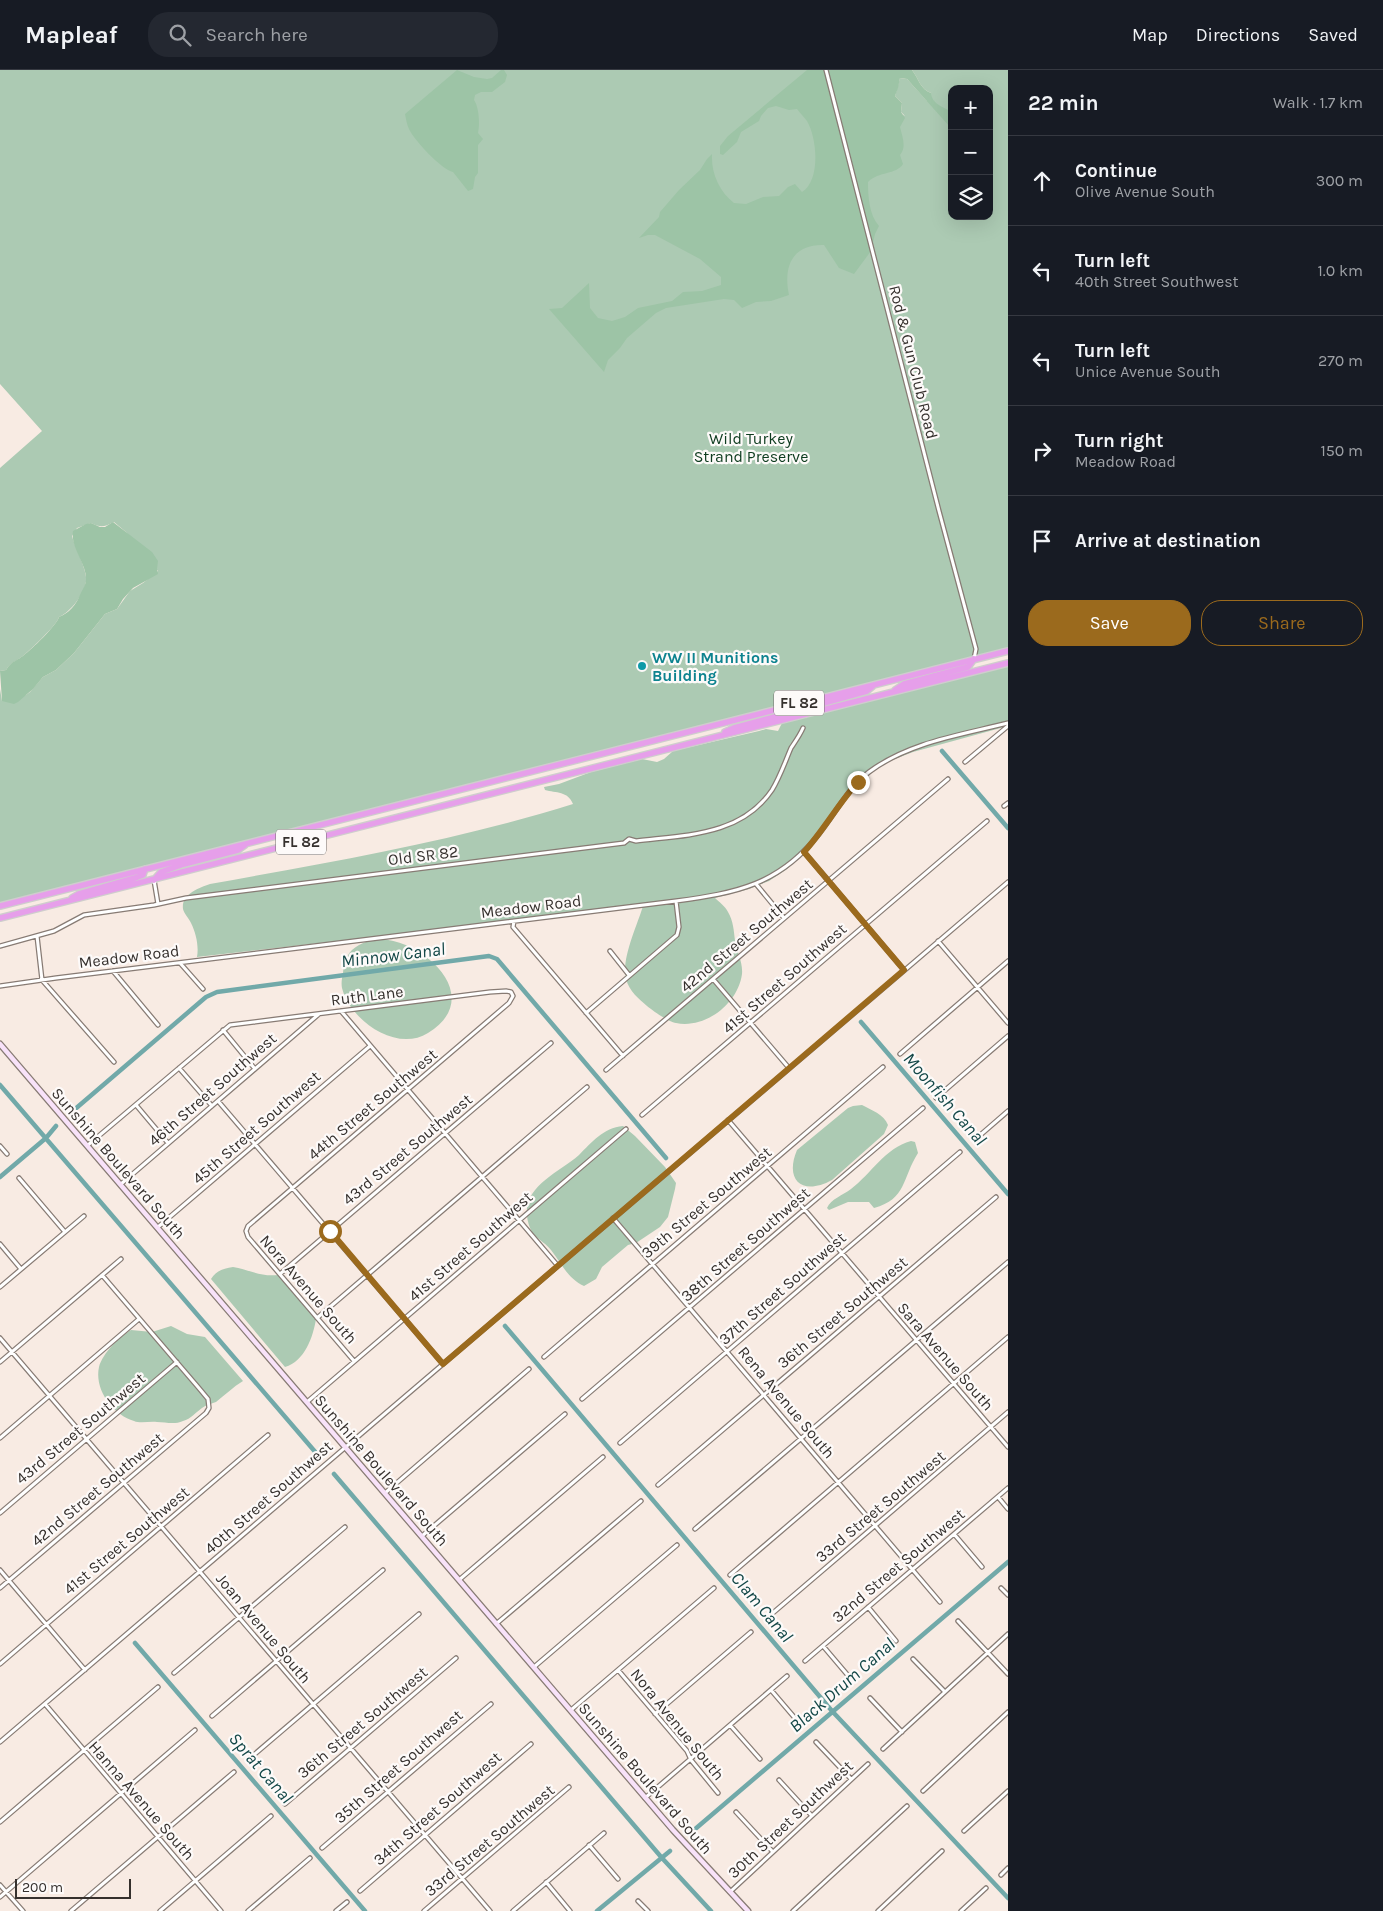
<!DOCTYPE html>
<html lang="en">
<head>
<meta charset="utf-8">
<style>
	:root { --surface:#171b24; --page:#242831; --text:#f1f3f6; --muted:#9ea1a6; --line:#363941; --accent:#9b6a1d }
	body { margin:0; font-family:Karla,sans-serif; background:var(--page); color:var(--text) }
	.controls { position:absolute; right:15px; top:15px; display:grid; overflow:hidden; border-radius:10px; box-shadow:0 5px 20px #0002 }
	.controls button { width:45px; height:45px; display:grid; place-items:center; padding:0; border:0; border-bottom:1px solid var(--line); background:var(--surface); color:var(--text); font:25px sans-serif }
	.scale { position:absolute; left:15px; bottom:12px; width:116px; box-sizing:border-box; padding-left:5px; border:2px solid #35302d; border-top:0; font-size:14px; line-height:18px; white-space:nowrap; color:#35302d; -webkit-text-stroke:4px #fdfaf9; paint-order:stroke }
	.stop { position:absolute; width:15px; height:15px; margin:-11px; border:4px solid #9b6a1d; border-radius:50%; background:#fff }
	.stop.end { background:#9b6a1d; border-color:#fff; box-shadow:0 1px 5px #0008 }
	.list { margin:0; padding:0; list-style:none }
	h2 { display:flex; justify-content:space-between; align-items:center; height:65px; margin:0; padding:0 20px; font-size:21px }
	h2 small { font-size:16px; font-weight:400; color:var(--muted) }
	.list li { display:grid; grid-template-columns:32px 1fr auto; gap:15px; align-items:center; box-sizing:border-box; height:90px; padding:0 20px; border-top:1px solid var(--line) }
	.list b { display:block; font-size:19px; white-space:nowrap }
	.list p { margin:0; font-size:16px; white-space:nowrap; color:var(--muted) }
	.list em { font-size:16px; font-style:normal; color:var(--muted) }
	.actions { display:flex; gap:10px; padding:15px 20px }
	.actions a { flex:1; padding:11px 0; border:1px solid var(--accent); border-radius:20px; text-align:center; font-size:18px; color:var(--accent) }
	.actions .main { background:var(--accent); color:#fff }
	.icon { flex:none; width:28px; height:28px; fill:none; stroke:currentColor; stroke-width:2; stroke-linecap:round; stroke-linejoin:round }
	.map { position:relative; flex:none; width:1008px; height:1841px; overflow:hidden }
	header { display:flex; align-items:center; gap:30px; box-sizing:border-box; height:70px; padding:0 25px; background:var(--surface); border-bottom:1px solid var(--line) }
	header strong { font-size:24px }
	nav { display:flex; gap:28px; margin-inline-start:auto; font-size:18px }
	.search { width:350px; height:45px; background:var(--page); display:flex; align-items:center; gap:12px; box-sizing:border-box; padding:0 18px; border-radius:20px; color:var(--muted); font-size:19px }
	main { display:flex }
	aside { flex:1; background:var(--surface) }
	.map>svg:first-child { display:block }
</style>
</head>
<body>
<header>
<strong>Mapleaf</strong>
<div class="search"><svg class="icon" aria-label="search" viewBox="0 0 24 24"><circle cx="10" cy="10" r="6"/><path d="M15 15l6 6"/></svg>Search here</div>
<nav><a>Map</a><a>Directions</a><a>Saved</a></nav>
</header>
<main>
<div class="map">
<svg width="1008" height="1841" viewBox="0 0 1008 1841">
	<rect width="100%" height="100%" fill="#f8ebe3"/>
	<!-- green -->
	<path fill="#accab3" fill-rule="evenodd" d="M 0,0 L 821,0 L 905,46 L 901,42 L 902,33 L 895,26 L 900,8 L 907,9 L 927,31 L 931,28 L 931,23 C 920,19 919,9 912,0 L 1008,0 L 1008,579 L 0,834 L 0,619 L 2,631 L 26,625 L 30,622 L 43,607 L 56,600 L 74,583 L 105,544 L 117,539 L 130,521 L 143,513 L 158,501 L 126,462 L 114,452 C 104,457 101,458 91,453 L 77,458 L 72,466 C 76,480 84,493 86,507 C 88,520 71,542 59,547 C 57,555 31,579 24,585 C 17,591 11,592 6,600 L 0,601 L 0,398 L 42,361 L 0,314 ZM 952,19 L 989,19 L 989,146 L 952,146 Z
		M 1008,596 L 1008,656 L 913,682 L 882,694 L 854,716 L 830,748 L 811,778 L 787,799 L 769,811 L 749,819 L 715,828 C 719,832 725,836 728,842 C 733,850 734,861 735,871 C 737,882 743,892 742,904 C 738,934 705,959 676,953 C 669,952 653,941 647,936 C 639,929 629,921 626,909 C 621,889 637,856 643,836 L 197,887 C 199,876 196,863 191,853 C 189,848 184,844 183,839 C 181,824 199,818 210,814 C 332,792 455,771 573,734 C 568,721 556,723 545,720 L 544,717 L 559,714 L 591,702 L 642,689 L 657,692 L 664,689 L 673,681 L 759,661 L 766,659 L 778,661 L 782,653 Z
		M 381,869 C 427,872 485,928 428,963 C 396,983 350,950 342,918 C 341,913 342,908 343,903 C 344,890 348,881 359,875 C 366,871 374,870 381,869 Z
		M 862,1035 C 871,1040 884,1044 888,1055 L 884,1064 L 832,1110 C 803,1126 784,1111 797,1080 L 848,1038 L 853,1036 Z
		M 623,1056 L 635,1066 L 665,1097 L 676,1113 L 675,1119 L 668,1147 L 660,1157 L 636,1173 L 628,1175 L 602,1197 L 596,1209 L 584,1216 C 567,1208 562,1194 551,1180 C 545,1172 534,1168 530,1158 C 515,1119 556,1105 579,1085 C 592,1072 603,1058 623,1056 Z
		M 911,1071 L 915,1072 L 918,1083 C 902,1108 907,1129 874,1138 L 869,1132 L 848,1132 L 829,1140 L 827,1138 C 831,1129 843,1125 851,1119 C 871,1104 885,1078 911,1071 Z
		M 233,1197 C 250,1200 261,1207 278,1205 L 316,1249 C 313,1267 305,1291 285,1297 L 211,1209 C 216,1201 224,1198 233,1197 Z
		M 171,1256 L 187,1264 L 205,1267 L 243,1311 C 233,1317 225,1325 216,1332 C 211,1334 206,1335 202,1338 C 196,1342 191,1349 183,1351 C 174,1355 166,1352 157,1352 C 149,1351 141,1354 134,1351 C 113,1345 94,1320 99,1297 C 103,1283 118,1268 131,1260 L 152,1262 Z"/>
	<!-- forest -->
	<path fill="#9dc4a6" d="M 457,0 L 474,7 L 487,9 L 492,8 L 501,0 L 504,0 L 507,5 L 505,12 L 492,22 L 481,22 L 475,25 L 474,30 C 479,37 480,54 478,63 L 483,69 L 478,75 L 478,103 L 475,107 L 473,119 L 468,121 L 453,102 C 442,100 414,70 409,59 C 407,55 406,49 405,44 Z
		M 807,0 L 912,0 C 919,9 920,19 931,23 C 932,34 943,37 952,42 L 952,63 L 950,57 L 907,9 L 900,8 L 898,18 L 895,26 L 902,33 L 901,42 L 905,48 L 900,57 C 902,66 907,77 900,85 L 903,94 C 896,105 879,101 868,112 C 868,126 869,145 879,156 L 875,164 L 871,181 L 854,204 L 839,198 L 824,175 C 792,174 783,197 789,225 L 771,231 L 756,232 L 742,238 L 734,230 L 724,229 L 666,238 L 656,243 L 627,268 L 620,278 L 608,290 L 604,302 L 549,239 L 562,238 L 589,213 L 590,238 L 598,248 L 612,251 L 625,247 L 638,238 L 672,231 L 683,222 L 702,221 L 721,215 L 721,207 L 700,189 L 655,165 L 648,165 L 639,168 L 659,147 L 660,142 L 679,120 L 700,100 L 707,89 L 712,84 C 711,103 719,121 734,133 L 746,134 L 763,127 L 779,126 L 788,117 L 795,114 L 802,122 C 821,110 817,68 807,51 C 804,47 800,43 797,39 L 789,40 L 776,36 L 768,38 L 761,46 L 759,51 L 741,62 L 737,72 L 723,85 L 720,84 L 720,76 L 728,66 Z
		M 113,452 L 152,482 L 158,491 L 157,499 L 158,504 L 133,518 L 123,529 L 117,539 L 105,544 L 74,583 L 56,600 L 43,607 L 33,619 L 18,632 L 14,634 L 2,631 L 0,601 L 6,600 C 13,590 15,592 24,585 C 31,580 57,555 59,547 C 69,543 76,535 80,525 C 82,520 86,515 86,510 C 87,494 70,477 73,461 L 86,454 L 91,453 L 100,457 L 105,457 Z"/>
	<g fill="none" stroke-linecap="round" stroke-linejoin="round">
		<!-- canal -->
		<path stroke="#71a9a9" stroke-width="4.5" d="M 942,681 L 1008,758
			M 861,952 L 1008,1124
			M 0,1015 L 317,1384
			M 74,1040 L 206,927 L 217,922 L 489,886 L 497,889 L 666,1088
			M 0,1107 L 46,1068 L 56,1056
			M 505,1256 L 832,1641 L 1008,1828
			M 334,1404 L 662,1788 L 711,1841
			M 135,1573 L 365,1841
			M 694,1760 L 1008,1492
			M 597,1841 L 670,1781"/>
		<defs>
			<path id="street" d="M 826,0 L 939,441 L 976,579 L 974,589
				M 965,692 L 1008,656
				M 1004,736 L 1008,733
				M 804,782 L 904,900
				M 154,810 L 158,834
				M 756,814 L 784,848
				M 514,851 L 513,857 L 623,986
				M 37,866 L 42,910 L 114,992
				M 938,871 L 1008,953
				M 0,876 L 54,861 L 84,845 L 154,835 L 186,828 L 624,773 L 629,769 L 636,771 C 685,765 741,766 772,720 C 780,707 785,692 791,678 C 795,672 800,665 803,658
				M 610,881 L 629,905
				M 180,893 L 203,919
				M 113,901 L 158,955
				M 713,909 L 789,998
				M 0,916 L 56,908 L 676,831 C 736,823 779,815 819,764 C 836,743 847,719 869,702 C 909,672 961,665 1008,653
				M 341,941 L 558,1196
				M 586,943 L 677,865 L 679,857 L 676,831
				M 223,960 L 255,999
				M 900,984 L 1008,891
				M 179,998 L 212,1036
				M 606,1000 L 948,709
				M 936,1028 L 1008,966
				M 218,1031 L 443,1294
				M 136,1035 L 168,1073
				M 642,1045 L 987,751
				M 728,1050 L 1008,1377
				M 978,1067 L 1008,1041
				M 88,1075 L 230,955 L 490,922 L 506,921 L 511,922 L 513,926 L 509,933 L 248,1156 L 246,1161 L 248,1167 L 354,1291
				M 0,1076 L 7,1084
				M 19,1108 L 65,1162
				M 121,1114 L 319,944
				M 613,1148 L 940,1532
				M 158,1157 L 370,976
				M 0,1174 L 21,1199
				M 280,1204 L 551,973
				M 0,1217 L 84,1146
				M 317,1248 L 587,1017
				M 0,1268 L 490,1841
				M 544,1287 L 883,997
				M 0,1292 L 121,1189
				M 582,1329 L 923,1038
				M 307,1332 L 626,1059
				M 0,1368 L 139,1249
				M 620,1373 L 960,1082
				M 658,1415 L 996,1127
				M 385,1423 L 529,1299
				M 998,1427 L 1008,1439
				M 0,1443 L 177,1292
				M 695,1459 L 1008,1192
				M 954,1464 L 982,1497
				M 422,1466 L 565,1344
				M 0,1500 L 85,1600
				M 730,1505 L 1008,1267
				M 459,1510 L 603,1387
				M 0,1518 L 206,1343 L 209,1338 L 208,1329 L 198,1317 L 102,1205
				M 1001,1518 L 1008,1525
				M 868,1537 L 896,1571
				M 767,1548 L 1008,1342
				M 958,1551 L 1008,1604
				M 496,1554 L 641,1431
				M 823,1576 L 851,1609
				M 913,1589 L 945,1622
				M 805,1591 L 1008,1418
				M 0,1594 L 268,1365
				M 534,1597 L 677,1475
				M 618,1600 L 687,1681 L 691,1690 L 718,1723
				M 174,1603 L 345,1457
				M 771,1620 L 800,1654
				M 870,1628 L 902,1662
				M 45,1634 L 221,1841
				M 571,1640 L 714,1518
				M 655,1644 L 751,1562
				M 212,1646 L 383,1500
				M 730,1655 L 760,1689
				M 0,1672 L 1008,812
				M 816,1672 L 851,1709
				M 883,1679 L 1008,1564
				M 249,1689 L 419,1544
				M 779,1710 L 812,1746
				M 923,1721 L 1008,1642
				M 645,1728 L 787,1606
				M 285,1734 L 456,1588
				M 736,1742 L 773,1782
				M 0,1752 L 158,1617
				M 964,1761 L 1008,1721
				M 589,1775 L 618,1809
				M 322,1778 L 491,1634
				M 1001,1805 L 1008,1798
				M 546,1812 L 570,1841
				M 0,1815 L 23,1841
				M 360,1821 L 531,1674
				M 730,1822 L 868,1694
				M 0,1827 L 195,1660
				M 638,1831 L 648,1841
				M 71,1841 L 234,1702
				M 160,1841 L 271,1746
				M 248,1841 L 310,1788
				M 336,1841 L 347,1832
				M 424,1841 L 569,1717
				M 513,1841 L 604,1763
				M 793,1841 L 907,1736
				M 878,1841 L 942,1781
				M 961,1841 L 986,1818"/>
			<path id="secondary" d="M 0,974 L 673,1760 L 748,1841"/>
			<path id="highway" d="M 895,620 L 904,614 L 968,597 L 974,589
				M 806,644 L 809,638 L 813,636 L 867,621 L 873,616
				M 725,662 L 734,658 L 786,644 L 789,641 L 793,635
				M 154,810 L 161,802 L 184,794 L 238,780 L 245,775
				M 72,828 L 79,824 L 135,808 L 143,805 L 145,799
				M 0,836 L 1008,581
				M 0,848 L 1008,593"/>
		</defs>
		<!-- street casing -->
		<use href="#street" stroke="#877b74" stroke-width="5.5"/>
		<!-- secondary casing -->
		<use href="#secondary" stroke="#877b74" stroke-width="7"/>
		<!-- highway casing -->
		<use href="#highway" stroke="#cfcdcd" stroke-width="8"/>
		<!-- street -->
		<use href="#street" stroke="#fff" stroke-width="3"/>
		<!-- secondary -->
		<use href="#secondary" stroke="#f8e2f9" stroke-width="4.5"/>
		<!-- highway -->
		<use href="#highway" stroke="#e69fea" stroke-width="5.5"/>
	</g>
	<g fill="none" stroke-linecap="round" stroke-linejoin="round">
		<!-- route -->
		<path stroke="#9b6a1d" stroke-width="6" d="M 330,1161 L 443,1294 L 904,900 L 804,782 C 824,760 838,734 858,712"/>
	</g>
	<!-- markers -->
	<circle fill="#0f9aa8" stroke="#fdfaf9" stroke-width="2" cx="642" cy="596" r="5"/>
	<g text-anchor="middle" stroke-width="4.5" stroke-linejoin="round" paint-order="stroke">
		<!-- shield labels -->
		<g fill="#fdfaf9" stroke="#716d6a" stroke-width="1">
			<rect x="774" y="620.5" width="50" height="25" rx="4"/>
			<rect x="276" y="759.5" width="50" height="25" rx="4"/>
		</g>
		<g font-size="15" font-weight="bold" fill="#35302d">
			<text x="799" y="638">FL 82</text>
			<text x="301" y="777">FL 82</text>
		</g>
		<!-- street labels -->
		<g font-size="16" fill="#35302d" stroke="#fdfaf9">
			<text transform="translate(914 292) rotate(76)" y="6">Rod &amp; Gun Club Road</text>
			<text transform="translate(423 785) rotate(-7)" y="6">Old SR 82</text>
			<text transform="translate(531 836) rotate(-7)" y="6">Meadow Road</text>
			<text transform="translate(746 865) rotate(-40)" y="6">42nd Street Southwest</text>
			<text transform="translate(129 886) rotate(-7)" y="6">Meadow Road</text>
			<text transform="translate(784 908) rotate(-41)" y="6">41st Street Southwest</text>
			<text transform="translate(367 925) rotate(-7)" y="6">Ruth Lane</text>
			<text transform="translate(212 1019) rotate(-41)" y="6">46th Street Southwest</text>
			<text transform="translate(372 1034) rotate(-40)" y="6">44th Street Southwest</text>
			<text transform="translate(256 1057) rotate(-41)" y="6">45th Street Southwest</text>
			<text transform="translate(407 1079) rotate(-40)" y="6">43rd Street Southwest</text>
			<text transform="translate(119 1093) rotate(49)" y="6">Sunshine Boulevard South</text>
			<text transform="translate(706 1132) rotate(-40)" y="6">39th Street Southwest</text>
			<text transform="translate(745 1174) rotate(-41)" y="6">38th Street Southwest</text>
			<text transform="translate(470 1176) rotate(-41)" y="6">41st Street Southwest</text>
			<text transform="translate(782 1218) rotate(-41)" y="6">37th Street Southwest</text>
			<text transform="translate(309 1219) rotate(49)" y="6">Nora Avenue South</text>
			<text transform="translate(842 1242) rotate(-40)" y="6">36th Street Southwest</text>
			<text transform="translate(946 1286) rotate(49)" y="6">Sara Avenue South</text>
			<text transform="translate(787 1332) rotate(50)" y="6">Rena Avenue South</text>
			<text transform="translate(80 1358) rotate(-40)" y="6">43rd Street Southwest</text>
			<text transform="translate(382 1400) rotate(49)" y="6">Sunshine Boulevard South</text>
			<text transform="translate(97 1419) rotate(-40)" y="6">42nd Street Southwest</text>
			<text transform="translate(268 1427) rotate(-41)" y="6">40th Street Southwest</text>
			<text transform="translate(880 1436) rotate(-40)" y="6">33rd Street Southwest</text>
			<text transform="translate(126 1470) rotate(-40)" y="6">41st Street Southwest</text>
			<text transform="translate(898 1495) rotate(-40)" y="6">32nd Street Southwest</text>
			<text transform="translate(264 1558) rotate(50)" y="6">Joan Avenue South</text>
			<text transform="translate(362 1652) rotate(-40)" y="6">36th Street Southwest</text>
			<text transform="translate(678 1654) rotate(51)" y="6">Nora Avenue South</text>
			<text transform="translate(398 1696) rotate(-41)" y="6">35th Street Southwest</text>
			<text transform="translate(646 1708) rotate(49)" y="6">Sunshine Boulevard South</text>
			<text transform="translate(142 1730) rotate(49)" y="6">Hanna Avenue South</text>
			<text transform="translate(437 1738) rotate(-41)" y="6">34th Street Southwest</text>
			<text transform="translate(790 1749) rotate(-43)" y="6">30th Street Southwest</text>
			<text transform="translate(489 1770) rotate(-40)" y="6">33rd Street Southwest</text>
		</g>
		<!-- park labels -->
		<g font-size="16" fill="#0e3c1f" stroke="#fdfaf9">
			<text x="751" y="374">Wild Turkey<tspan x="751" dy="18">Strand Preserve</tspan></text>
		</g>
		<!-- culture labels -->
		<g font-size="16" font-weight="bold" fill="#0d838f" stroke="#fdfaf9" text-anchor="start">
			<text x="652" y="593">WW II Munitions<tspan x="652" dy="18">Building</tspan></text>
		</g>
		<!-- water labels -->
		<g font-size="18" font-style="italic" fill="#134747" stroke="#fdfaf9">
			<text transform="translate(393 885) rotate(-7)" y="6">Minnow Canal</text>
			<text transform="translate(945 1029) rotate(49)" y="6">Moonfish Canal</text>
			<text transform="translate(762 1537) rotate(50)" y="6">Clam Canal</text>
			<text transform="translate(842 1615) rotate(-41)" y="6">Black Drum Canal</text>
			<text transform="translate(261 1698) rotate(49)" y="6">Sprat Canal</text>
		</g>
	</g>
</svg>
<div class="controls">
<button>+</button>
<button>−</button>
<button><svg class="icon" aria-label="layers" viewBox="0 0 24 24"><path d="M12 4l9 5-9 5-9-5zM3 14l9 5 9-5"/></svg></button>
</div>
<div class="scale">200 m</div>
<div class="stop" style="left:330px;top:1161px"></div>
<div class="stop end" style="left:858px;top:712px"></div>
</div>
<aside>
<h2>22 min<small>Walk · 1.7 km</small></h2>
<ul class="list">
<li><svg class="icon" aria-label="ahead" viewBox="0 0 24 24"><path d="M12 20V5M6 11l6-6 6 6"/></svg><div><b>Continue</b><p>Olive Avenue South</p></div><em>300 m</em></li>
<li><svg class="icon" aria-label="left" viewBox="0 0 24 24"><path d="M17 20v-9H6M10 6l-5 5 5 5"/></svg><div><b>Turn left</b><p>40th Street Southwest</p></div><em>1.0 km</em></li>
<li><svg class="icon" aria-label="left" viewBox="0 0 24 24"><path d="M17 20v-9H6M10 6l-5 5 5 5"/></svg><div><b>Turn left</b><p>Unice Avenue South</p></div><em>270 m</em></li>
<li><svg class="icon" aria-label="right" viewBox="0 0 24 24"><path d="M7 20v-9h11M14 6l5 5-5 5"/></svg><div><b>Turn right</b><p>Meadow Road</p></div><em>150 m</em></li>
<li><svg class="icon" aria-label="arrive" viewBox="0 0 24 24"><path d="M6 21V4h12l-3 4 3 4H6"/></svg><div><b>Arrive at destination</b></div></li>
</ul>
<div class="actions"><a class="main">Save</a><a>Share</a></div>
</aside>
</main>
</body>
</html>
